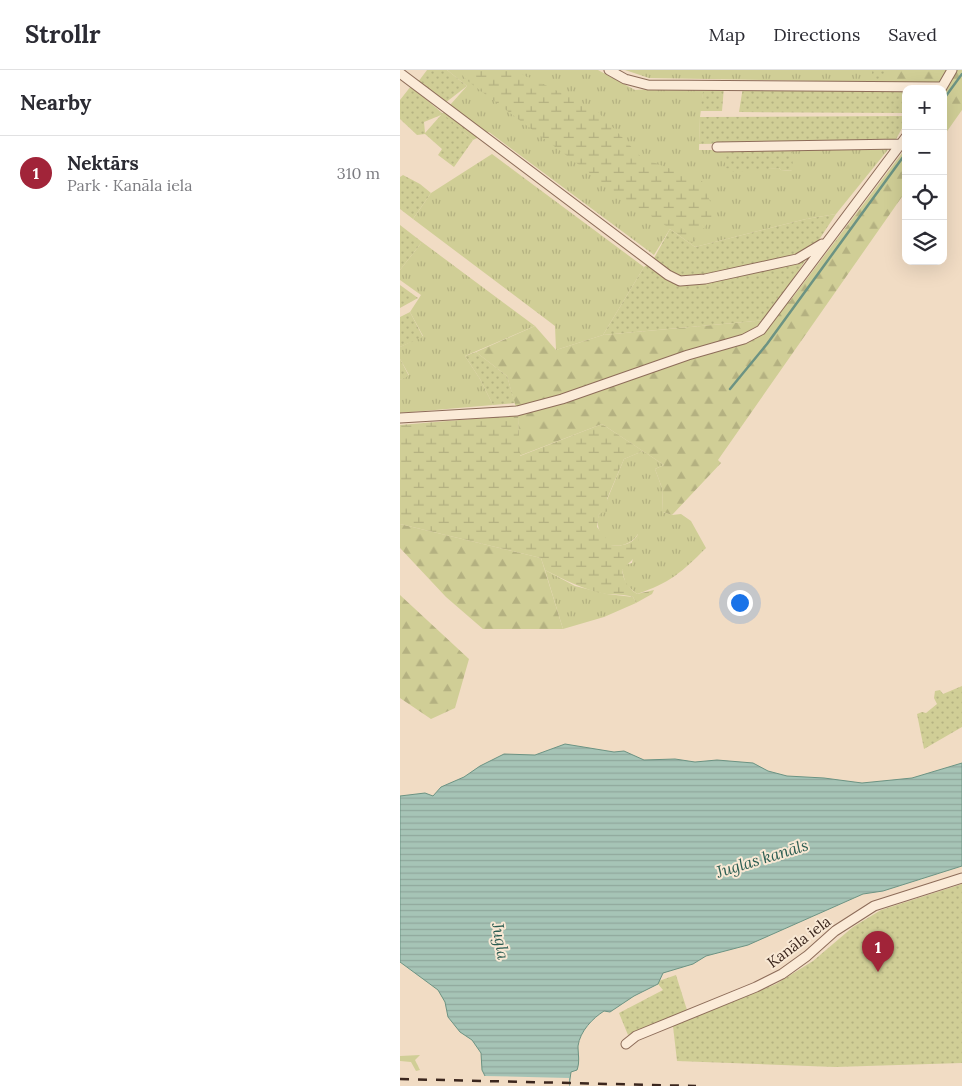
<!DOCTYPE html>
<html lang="en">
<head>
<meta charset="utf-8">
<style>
	:root { --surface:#fff; --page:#f2f2f3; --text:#2b2b33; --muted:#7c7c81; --line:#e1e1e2; --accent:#a12439 }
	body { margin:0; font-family:Lora,serif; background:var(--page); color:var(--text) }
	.controls { position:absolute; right:15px; top:15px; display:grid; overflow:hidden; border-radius:10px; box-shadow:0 5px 20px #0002 }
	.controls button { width:45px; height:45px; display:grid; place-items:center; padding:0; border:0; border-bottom:1px solid var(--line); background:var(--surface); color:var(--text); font:25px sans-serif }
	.you { position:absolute; left:339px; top:532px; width:18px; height:18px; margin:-12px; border:4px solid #fff; border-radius:50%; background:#1a73e8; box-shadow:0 0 0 8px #1a73e833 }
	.badge { display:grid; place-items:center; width:32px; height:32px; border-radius:50%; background:var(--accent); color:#fff; font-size:16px; font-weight:700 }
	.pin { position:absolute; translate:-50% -41px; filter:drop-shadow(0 1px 2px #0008) }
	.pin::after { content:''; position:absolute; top:26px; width:18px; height:15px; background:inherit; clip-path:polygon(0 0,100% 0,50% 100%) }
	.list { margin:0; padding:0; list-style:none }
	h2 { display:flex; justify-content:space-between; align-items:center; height:65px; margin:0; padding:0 20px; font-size:21px }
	h2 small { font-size:16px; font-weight:400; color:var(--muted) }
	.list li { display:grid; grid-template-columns:32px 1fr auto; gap:15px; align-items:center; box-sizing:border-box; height:75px; padding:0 20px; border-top:1px solid var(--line) }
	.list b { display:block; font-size:19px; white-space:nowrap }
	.list p { margin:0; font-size:16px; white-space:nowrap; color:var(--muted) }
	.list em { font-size:16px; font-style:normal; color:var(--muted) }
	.icon { flex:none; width:28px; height:28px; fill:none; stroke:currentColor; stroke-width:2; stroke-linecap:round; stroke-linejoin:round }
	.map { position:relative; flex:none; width:562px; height:1016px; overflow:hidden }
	header { display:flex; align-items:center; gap:30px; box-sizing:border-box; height:70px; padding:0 25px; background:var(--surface); border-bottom:1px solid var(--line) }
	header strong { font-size:24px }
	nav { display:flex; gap:28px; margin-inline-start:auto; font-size:18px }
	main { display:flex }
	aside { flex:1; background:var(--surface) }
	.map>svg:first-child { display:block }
</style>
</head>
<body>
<header>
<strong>Strollr</strong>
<nav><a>Map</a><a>Directions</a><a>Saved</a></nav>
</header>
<main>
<aside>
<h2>Nearby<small></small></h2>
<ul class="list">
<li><span class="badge">1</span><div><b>Nektārs</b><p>Park · Kanāla iela</p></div><em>310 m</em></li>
</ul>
</aside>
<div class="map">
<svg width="562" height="1016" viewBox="0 0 562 1016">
	<defs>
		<pattern id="grass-tufts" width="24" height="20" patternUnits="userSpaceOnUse" patternTransform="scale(1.25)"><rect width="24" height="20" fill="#d0ce96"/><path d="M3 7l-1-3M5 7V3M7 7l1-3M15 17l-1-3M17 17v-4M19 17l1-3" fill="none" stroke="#b4b181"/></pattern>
		<pattern id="forest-firs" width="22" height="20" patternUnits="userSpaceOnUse" patternTransform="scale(1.25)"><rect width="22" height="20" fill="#d0ce96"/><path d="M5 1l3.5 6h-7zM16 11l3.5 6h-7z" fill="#b4b181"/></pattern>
		<pattern id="wetland-marsh" width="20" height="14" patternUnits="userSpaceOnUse" patternTransform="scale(1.25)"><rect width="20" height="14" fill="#d0ce96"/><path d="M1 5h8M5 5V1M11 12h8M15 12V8" fill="none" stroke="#b4b181"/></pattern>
		<pattern id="garden-dots" width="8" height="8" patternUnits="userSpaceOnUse" patternTransform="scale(1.25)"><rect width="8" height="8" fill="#d0ce96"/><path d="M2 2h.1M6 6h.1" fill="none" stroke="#b4b181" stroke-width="1.8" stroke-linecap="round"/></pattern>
		<pattern id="water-rules" width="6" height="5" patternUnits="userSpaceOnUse" patternTransform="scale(1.25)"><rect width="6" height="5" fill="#a6c4b6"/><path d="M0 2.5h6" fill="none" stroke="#90a89c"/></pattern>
	</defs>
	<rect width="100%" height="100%" fill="#f1dcc4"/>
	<!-- grass -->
	<path fill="url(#grass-tufts)" d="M 47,0 L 198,0 L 235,20 L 304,16 L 300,47 L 299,80 L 326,80 L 359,99 L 379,98 L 381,100 L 392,101 L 392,73 L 495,71 L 436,144 L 406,149 L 295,177 L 270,159 L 254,185 L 89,62 L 73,70 L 42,44 L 67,16 Z
		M 225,0 L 472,0 L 472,12 L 249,8 Z
		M 92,84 L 244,197 L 203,265 L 156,280 L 155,256 L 13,149 L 31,123 Z
		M 22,172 L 135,256 L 65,286 L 80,309 L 93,335 L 0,343 L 0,310 L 9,305 L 0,289 L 0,277 L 23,266 L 10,242 L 21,225 L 0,210 L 0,200 Z
		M 243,381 L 264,395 L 255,399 L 262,418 L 263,442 L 272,445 L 281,444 L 291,451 L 306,478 C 282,502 270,513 237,524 L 226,515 L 222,500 L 225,495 L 232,493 L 238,464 C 232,474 221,477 210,475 C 201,465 195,458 199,444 L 210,437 L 207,430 L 224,389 Z
		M 145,500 L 175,516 L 207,524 L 233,527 L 236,533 L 204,547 L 163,559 Z
		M 20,985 L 15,990 L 20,1000 L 16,1001 L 11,992 L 0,991 L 0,986 Z"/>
	<!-- forest -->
	<path fill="url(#forest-firs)" d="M 486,0 L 562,0 L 562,40 L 543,67 L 543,19 L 486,18 Z
		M 506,78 L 506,121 L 318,390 L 321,393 L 272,445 L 263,442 L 262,418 L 255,399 L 264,395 L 202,354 L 119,386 L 118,345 L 107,306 L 76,282 L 135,256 L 156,280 L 203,265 L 366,250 L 390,231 Z
		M 0,454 L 141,488 L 163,559 L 83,559 L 46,527 L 0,478 Z
		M 0,525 L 69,589 L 55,638 L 31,649 L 0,628 Z"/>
	<!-- wetland -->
	<path fill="url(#wetland-marsh)" d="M 57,0 L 110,0 L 131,8 L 196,40 L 242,88 L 302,111 L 315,144 L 292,173 L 219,125 L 69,12 Z
		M 118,345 L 120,386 L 202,354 L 243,381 L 224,389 L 207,429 L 212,440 L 199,444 L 197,457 L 211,475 C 222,477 233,474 239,463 L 239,476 L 234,488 L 222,500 C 224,511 227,517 237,524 L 254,520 L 252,524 L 236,533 L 233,527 C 224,524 216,525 206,524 C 184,520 165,510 145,500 L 141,488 L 0,454 L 0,355 Z"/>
	<!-- garden -->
	<path fill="url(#garden-dots)" fill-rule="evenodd" d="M 27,0 L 47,0 L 67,16 L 45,33 L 18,12 Z
		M 472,0 L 486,0 L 486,12 L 472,12 Z
		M 11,16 L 73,70 L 54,97 L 38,85 L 42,79 L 25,64 L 17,65 L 0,49 L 0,30 ZM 41,45 L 25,63 L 24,52 Z
		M 304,16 L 324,17 L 322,41 L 300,41 Z
		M 343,17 L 506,19 L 506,43 L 339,42 Z
		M 506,46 L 506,51 L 495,71 L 299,74 L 300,47 Z
		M 392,78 L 393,101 L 381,100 L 379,98 L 333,102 L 332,99 L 325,98 L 326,80 Z
		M 3,105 L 20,114 L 31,123 L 13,149 L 0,139 L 0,107 Z
		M 436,144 L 366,250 L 203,265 L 244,197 L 253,190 L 270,159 L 295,177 L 406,149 Z
		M 0,155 L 22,172 L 0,200 Z
		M 0,215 L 18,228 L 0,238 Z
		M 10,242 L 23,267 L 0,277 L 0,247 Z
		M 76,282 L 107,306 L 115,333 L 93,335 L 80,309 L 65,286 Z
		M 0,289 L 9,306 L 0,310 Z
		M 562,616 L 562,657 L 524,679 L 517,644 L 522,642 L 526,643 L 537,634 L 534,628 L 535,621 L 540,620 L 543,624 Z
		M 562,814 L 562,993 L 435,997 L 277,991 L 273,956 L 376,914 L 413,891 L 453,857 L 481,840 Z
		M 276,905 L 287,940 L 228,965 L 219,943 L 263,920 L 258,914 L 253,913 Z"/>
	<!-- water -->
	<path fill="url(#water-rules)" stroke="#6c9383" d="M 165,674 L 214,682 L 224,681 L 244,690 L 275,689 L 295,692 L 317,690 L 353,693 L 368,701 L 387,706 L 424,708 L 462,713 L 512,708 L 562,693 L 562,796 L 483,821 L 463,824 L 348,875 L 306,886 L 293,894 L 263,903 L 258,914 L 234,926 L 210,942 L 204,941 C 193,948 180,961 178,976 C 178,984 180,992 177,1000 L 171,1002 L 169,1016 L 90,1016 L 82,1000 L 81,983 L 72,970 L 60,962 L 48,947 L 45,932 L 38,920 L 0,892 L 0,726 L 25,723 L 33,726 L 41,717 L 64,707 L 80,696 L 104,684 L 135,685 Z"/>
	<!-- pier -->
	<path fill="#f1dcc4" d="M 84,1006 L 169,1008 L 169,1016 L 87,1016 Z"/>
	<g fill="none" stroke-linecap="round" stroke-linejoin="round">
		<!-- stream -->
		<path stroke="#6c9383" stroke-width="2.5" d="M 543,30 L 562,4
			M 330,319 L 367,274 L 506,83"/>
		<defs>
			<path id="street" d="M 209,0 L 225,9 L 248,15 L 542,17
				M 0,3 L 268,205 L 280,211 L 305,209 L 397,189 L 422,174
				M 541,19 L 552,0
				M 317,77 L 501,74
				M 0,348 L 117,341 L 162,329 L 288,285 L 344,269 L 361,260 L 506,67
				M 226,974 L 236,966 L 356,917 L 382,904 L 407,886 L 435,861 L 474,836 L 562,808"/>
		</defs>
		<!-- street casing -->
		<use href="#street" stroke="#8d6c59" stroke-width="11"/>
		<!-- street -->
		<use href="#street" stroke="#fbebd8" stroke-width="9"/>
		<!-- rail -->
		<path stroke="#3c271e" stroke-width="2.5" stroke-dasharray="9 9" stroke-linecap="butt" d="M 0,1009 L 296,1016"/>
	</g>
	<g text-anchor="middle" stroke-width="4" stroke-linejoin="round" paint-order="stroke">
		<!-- street labels -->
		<g font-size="15" fill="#3c271e" stroke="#f8e8d4">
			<text transform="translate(399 872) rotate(-37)" y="5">Kanāla iela</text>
		</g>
		<!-- water labels -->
		<g font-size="16" font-style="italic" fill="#2c5d52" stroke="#f8e8d4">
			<text transform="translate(362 788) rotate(-17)" y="6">Juglas kanāls</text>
			<text transform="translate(101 871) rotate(81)" y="6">Jugla</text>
		</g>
	</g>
</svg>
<div class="controls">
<button>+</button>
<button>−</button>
<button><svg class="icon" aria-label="locate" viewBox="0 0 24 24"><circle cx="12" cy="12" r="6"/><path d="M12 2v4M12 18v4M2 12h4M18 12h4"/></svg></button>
<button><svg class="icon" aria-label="layers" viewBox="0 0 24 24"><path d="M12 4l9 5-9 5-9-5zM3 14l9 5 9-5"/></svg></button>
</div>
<div class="you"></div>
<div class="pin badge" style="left:478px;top:902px">1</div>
</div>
</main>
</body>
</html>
